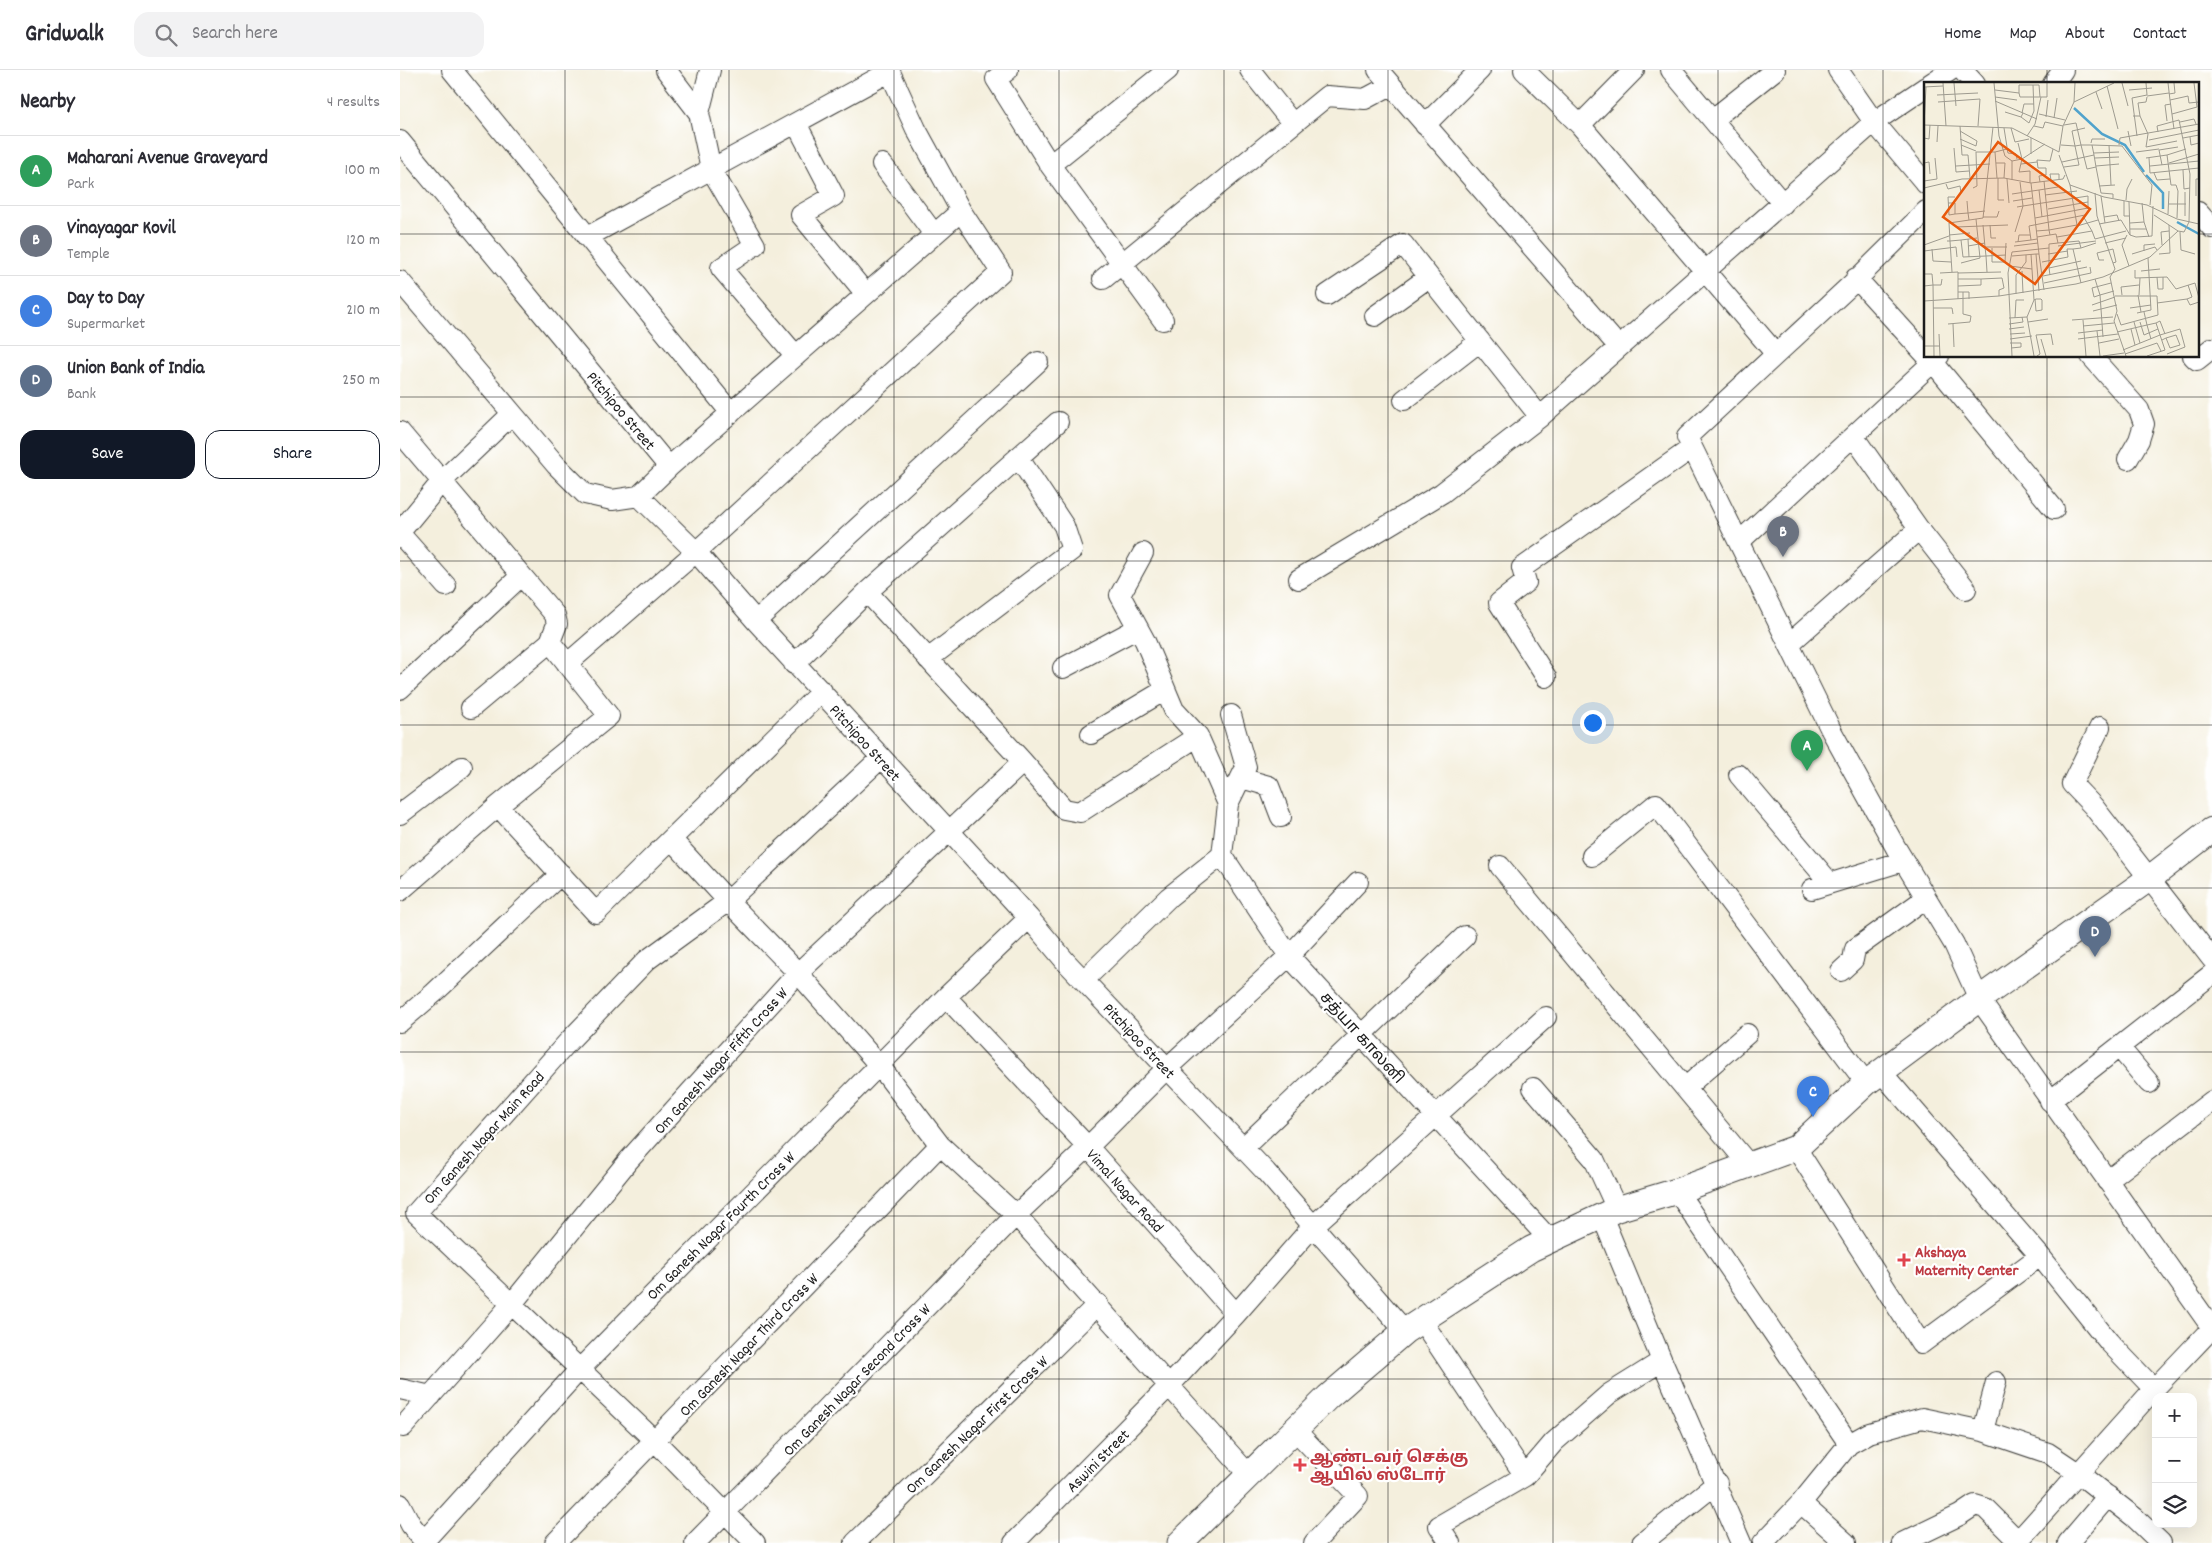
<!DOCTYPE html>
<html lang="en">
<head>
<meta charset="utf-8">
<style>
	:root { --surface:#fff; --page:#f2f2f3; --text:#2b2b33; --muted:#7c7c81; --line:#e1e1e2; --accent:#111827 }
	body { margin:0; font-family:Dekko,"Noto Sans Tamil",sans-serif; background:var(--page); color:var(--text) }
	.controls { position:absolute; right:15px; bottom:15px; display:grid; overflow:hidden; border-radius:10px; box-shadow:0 5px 20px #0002 }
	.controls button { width:45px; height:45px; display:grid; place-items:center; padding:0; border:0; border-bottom:1px solid var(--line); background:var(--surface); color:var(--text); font:25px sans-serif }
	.you { position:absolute; left:1192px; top:652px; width:18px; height:18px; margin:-12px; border:4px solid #fff; border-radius:50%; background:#1a73e8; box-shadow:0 0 0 8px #1a73e833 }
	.badge { display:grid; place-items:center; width:32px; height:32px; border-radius:50%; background:var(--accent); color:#fff; font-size:16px; font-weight:700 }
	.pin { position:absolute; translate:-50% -41px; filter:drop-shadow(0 1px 2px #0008) }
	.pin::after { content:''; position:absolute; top:26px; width:18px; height:15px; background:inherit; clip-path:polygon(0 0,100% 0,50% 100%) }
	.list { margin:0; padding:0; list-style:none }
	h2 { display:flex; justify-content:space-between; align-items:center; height:65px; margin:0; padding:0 20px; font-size:21px }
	h2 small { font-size:16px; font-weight:400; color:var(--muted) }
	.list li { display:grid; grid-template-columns:32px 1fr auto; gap:15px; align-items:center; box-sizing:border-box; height:70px; padding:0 20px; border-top:1px solid var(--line) }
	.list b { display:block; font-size:19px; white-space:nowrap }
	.list p { margin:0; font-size:16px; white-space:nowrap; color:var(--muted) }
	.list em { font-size:16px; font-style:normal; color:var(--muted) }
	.actions { display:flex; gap:10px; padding:15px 20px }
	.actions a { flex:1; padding:11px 0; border:1px solid var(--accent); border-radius:15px; text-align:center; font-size:18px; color:var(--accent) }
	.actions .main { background:var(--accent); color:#fff }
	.icon { flex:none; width:28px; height:28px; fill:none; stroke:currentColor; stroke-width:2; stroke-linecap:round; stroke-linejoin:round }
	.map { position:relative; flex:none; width:1812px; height:1473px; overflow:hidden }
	header { display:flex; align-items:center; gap:30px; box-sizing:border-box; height:70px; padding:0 25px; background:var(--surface); border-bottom:1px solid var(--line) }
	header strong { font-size:24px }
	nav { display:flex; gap:28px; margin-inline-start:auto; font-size:18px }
	.search { width:350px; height:45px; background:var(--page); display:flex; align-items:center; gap:12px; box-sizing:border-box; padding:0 18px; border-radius:15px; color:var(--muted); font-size:19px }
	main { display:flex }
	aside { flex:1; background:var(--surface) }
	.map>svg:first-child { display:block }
</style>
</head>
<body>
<header>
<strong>Gridwalk</strong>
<div class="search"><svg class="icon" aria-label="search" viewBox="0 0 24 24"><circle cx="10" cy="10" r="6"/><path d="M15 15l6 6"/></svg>Search here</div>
<nav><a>Home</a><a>Map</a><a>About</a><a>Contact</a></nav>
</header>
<main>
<aside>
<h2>Nearby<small>4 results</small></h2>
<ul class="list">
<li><span class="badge" style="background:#2e9e5b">A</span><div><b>Maharani Avenue Graveyard</b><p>Park</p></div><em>100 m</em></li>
<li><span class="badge" style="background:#6b7280">B</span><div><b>Vinayagar Kovil</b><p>Temple</p></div><em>120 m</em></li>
<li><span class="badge" style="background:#3f7fe0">C</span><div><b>Day to Day</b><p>Supermarket</p></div><em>210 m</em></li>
<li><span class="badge" style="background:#5c6f8a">D</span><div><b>Union Bank of India</b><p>Bank</p></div><em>250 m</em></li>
</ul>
<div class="actions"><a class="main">Save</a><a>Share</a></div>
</aside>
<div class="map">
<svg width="1812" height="1473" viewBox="0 0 1812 1473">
	<rect width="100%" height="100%" fill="#fff"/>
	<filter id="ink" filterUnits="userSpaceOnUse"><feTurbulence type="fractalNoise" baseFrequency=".02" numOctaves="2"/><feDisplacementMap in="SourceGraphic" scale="10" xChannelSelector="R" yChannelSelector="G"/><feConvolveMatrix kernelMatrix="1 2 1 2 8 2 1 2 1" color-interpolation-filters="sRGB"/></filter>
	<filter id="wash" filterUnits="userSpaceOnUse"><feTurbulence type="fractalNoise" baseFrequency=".0096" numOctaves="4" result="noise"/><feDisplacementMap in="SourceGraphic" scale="20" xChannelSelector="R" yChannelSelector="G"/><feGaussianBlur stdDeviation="1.12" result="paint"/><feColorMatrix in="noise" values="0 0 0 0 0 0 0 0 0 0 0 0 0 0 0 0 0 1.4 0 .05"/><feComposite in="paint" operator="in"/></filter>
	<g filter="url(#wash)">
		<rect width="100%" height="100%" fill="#f4efdd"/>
	</g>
	<g filter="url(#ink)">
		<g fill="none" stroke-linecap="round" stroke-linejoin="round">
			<defs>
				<path id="minor" d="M 52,0 L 331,343
					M 266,0 L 299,43
					M 310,0 L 299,43 L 311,99 L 355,175 L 321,198 L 396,286
					M 608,0 L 596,9 L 650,95 L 763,250
					M 850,0 L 893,54
					M 978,0 L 991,15
					M 1124,0 L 1180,55 L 1376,284
					M 1271,0 L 1383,134
					M 1438,0 L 1474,52 L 1526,114
					M 1562,0 L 1575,14
					M 1530,14 L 1551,0
					M 1653,14 L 1663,0
					M 1313,49 L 1375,0
					M 396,53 L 434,126 L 401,145 L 466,224
					M 1025,55 L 1080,0
					M 1180,55 L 1234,0
					M 0,71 L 269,397 L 239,426 L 296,482 L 356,551 L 629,848 L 666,892 L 866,1102 L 1005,1261
					M 482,94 L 534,164
					M 650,95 L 768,0
					M 1526,141 L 1454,212 L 1287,367 L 1432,662 L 1496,778 L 1554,874 L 1579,929 L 1812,1258
					M 1798,142 L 1812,158
					M 187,167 L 489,2
					M 1456,208 L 1526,285
					M 703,209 L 927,26 L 965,29 L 991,15 L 1219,277
					M 0,211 L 156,395 L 185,424 L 212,430 L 239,426
					M 927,225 L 1003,174 L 1140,347
					M 975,246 L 1029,207
					M 1539,286 L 1533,292 L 1654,439
					M 1691,286 L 1739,340 L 1744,354 L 1739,370 L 1728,389
					M 1793,286 L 1797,290 L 1812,278
					M 1004,330 L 1080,271
					M 0,362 L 155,545 L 157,554 L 150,572 L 209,646 L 98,736
					M 1454,367 L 1519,459 L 1566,519
					M 269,397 L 561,141
					M 0,462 L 42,411 L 112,344
					M 0,464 L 46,516
					M 1339,472 L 1533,292 L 1527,286
					M 743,483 L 720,525 L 745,571 L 774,640 L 798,666 L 828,734 L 822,785 L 889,886 L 958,812
					M 899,509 L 1042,423 L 1140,347 L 1474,52 L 1526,17
					M 467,522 L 658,352
					M 356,551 L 638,292
					M 1389,574 L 1519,459
					M 528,589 L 672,480 L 664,456 L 618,387
					M 167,594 L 296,482 L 601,202 L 561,141 L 516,59 L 489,0
					M 663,598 L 738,558
					M 1146,607 L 1099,533 L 1126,512 L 1122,498 L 1292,378
					M 0,619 L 121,506
					M 71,638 L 150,572
					M 1700,657 L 1672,714 L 1693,736 L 1812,889
					M 691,664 L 765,620
					M 481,688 L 328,831 L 398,903 L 479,995 L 540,1075 L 616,1145 L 849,1405
					M 623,692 L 664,739 L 680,742 L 798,666
					M 1339,705 L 1430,813
					M 841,708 L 869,716 L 881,747
					M 828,734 L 846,697 L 831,645
					M 0,744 L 62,697
					M 272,770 L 328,831 L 247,890 L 168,972 L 16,1143 L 255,1371 L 355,1473
					M 1192,786 L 1256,734 L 1466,1013
					M 1100,796 L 1349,1095
					M 1412,819 L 1503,791
					M 0,821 L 98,736 L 196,843 L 422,621
					M 1441,901 L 1453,890 L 1455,879 L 1526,828
					M 684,910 L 769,827 L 822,785
					M 546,927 L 688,1077 L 836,1244 L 770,1315 L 614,1473
					M 0,952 L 34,923 L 161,804
					M 1719,977 L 1749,1013
					M 1482,1003 L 1640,1186 L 1709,1272 L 1754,1319 L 1618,1471 L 1585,1438 L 1575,1435 L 1560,1445 L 1502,1473
					M 1133,1018 L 1194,1089 L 1217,1139
					M 1285,1018 L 1347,964
					M 1650,1031 L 1812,904
					M 843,1078 L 1065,866
					M 1396,1078 L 1521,1274 L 1640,1186
					M 1707,1111 L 1812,1031
					M 1277,1121 L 1449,1374
					M 1202,1146 L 1262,1291
					M 836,1244 L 913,1156 L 1146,947
					M 1022,1251 L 1125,1406 L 1154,1372 L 1209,1324 L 1262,1291 L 1341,1473
					M 0,1319 L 31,1326
					M 1754,1319 L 1812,1258
					M 3,1357 L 111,1235 L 228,1091 L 398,903 L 623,692 L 467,522 L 394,594
					M 895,1360 L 958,1426 L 914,1473
					M 1583,1361 L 1596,1312
					M 1401,1433 L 1446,1473
					M 0,1434 L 11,1455 L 24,1471
					M 26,1473 L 24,1471 L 179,1300 L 546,927 L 629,848
					M 155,1473 L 540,1075
					M 295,1473 L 616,1145 L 688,1077 L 767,998 L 889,886 L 1150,1170
					M 455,1473 L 698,1234
					M 1050,1473 L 1039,1456 L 1125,1406
					M 1242,1473 L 1317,1413
					M 1363,1473 L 1401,1433 L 1449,1374 L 1469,1363 L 1522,1348 L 1583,1361 L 1648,1383 L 1678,1403 L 1734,1447 L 1761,1473
					M 1668,1473 L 1708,1426"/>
				<path id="major" d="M 780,1473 L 928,1327 L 1005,1261 L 1131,1179 L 1217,1139 L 1277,1121 L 1396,1078 L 1466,1013 L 1579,929 L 1750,808 L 1812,760"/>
			</defs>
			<!-- minor casing -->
			<use href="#minor" stroke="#3c3c39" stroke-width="22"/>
			<!-- major casing -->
			<use href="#major" stroke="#3c3c39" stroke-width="27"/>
			<!-- minor -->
			<use href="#minor" stroke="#fff" stroke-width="20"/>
			<!-- major -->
			<use href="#major" stroke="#fff" stroke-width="25"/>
		</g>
	</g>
	<!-- grid -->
	<path fill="none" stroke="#1c1c1c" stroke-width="1" stroke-opacity="0.55" d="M 165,0 L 165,1473M 329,0 L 329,1473M 494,0 L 494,1473M 659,0 L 659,1473M 824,0 L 824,1473M 988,0 L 988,1473M 1153,0 L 1153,1473M 1318,0 L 1318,1473M 1483,0 L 1483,1473M 1647,0 L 1647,14M 0,164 L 1526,164M 1798,164 L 1812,164M 1647,286 L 1647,1473M 0,327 L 1812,327M 0,491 L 1812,491M 0,655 L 1812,655M 0,818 L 1812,818M 0,982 L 1812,982M 0,1146 L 1812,1146M 0,1309 L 1812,1309"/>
	<!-- markers -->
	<g fill="#e0444e" stroke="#fff" stroke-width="2">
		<path d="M1501.5 1182.5h5v5h5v5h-5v5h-5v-5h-5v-5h5z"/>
		<path d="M897.5 1387.5h5v5h5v5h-5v5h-5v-5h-5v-5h5z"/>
	</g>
	<g text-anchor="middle" stroke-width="4.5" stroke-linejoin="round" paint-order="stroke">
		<!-- street labels -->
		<g font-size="16" fill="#1c1c1c" stroke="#fff">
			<text transform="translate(222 340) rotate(50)" y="6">Pitchipoo Street</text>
			<text transform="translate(466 672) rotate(48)" y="6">Pitchipoo Street</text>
			<text transform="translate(963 967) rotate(48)" y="6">சத்யா காலனி</text>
			<text transform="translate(740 970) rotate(47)" y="6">Pitchipoo Street</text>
			<text transform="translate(320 990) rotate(-48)" y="6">Om Ganesh Nagar Fifth Cross W</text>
			<text transform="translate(83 1067) rotate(-48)" y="6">Om Ganesh Nagar Main Road</text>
			<text transform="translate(726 1120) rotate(48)" y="6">Vimal Nagar Road</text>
			<text transform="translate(320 1155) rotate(-45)" y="6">Om Ganesh Nagar Fourth Cross W</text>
			<text transform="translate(348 1274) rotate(-46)" y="6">Om Ganesh Nagar Third Cross W</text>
			<text transform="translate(456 1309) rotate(-46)" y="6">Om Ganesh Nagar Second Cross W</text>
			<text transform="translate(576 1354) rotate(-44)" y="6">Om Ganesh Nagar First Cross W</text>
			<text transform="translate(697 1390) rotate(-45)" y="6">Aswini Street</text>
		</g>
		<!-- health labels -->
		<g font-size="16" font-weight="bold" fill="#be3a42" stroke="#fff" text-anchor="start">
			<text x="1515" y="1187">Akshaya<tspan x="1515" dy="18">Maternity Center</tspan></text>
			<text x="910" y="1392">ஆண்டவர் செக்கு<tspan x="910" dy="18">ஆயில் ஸ்டோர்</tspan></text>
		</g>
	</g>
	<!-- overview -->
	<g transform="translate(1524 12)">
		<rect width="275" height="275" fill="#f4efdd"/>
		<path fill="none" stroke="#51a3cc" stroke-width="2.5" d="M 150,26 L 178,52 L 201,63 L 220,90M 222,93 L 239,111 L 239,127M 253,140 L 275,152"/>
		<path fill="none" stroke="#9e9b90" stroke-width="1" d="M 19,1 L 22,44M 30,1 L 32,24M 70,1 L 75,54 L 81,74 L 88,79 L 98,77 L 121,62M 198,1 L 204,24M 244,1 L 246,18 L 264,14 L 265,21 L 275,20M 183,4 L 194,47M 0,5 L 19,4M 71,8 L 95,11 L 96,15 L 117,15M 205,8 L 228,6M 172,10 L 178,27M 95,11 L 95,3 L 115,3 L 116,15M 245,12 L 251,11 L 250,1M 13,13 L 54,11M 223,14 L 245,11M 71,15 L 93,18M 246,18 L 250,47M 71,19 L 113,37M 14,20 L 56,17 L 54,44M 150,20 L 151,1M 81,30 L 97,35M 98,31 L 100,22 L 110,22M 99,31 L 97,35 L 105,41 L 110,29 L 109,3M 115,32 L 141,38M 248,32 L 273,25 L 270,1M 209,34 L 216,34 L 214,21 L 222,20 L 223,15M 216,34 L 224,52 L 222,65 L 253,59M 122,35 L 124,18M 130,36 L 133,16M 243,39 L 241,23 L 247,22M 256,40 L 270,37 L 272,42M 0,43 L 2,5M 0,43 L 88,46 L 135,70M 140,43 L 152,41 L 157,63 L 151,64 L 155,83 L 140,85M 36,44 L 38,73 L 44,73 L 46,96M 110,44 L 119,46 L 121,40 L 139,44M 80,46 L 83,65M 87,46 L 91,60 L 105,57M 204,49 L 207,64M 103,54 L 111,42 L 117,15 L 123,15 L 123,1M 213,54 L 208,16 L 223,13 L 222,1M 266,55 L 267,63 L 275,61M 0,56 L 5,57 L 6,43M 107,56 L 107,72M 259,56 L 275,53M 36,57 L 52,64 L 53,59 L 36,49M 225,58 L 275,48M 13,60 L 14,44M 94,61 L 98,77 L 95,90 L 106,89 L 106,101M 167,61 L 168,57 L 181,57M 37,63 L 52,69M 137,63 L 151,64 L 148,49 L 161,46M 168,63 L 157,63 L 163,87 L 172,85 L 170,73M 185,63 L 187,103M 195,63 L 196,56 L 275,42M 30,66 L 32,90 L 45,89M 135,70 L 139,44 L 150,20 L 190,1M 212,70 L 235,67M 170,71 L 195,70M 135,73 L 146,103 L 180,115 L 223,123 L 253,137 L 275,142M 243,73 L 247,103 L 252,103 L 254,109 L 253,136M 171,76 L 195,75M 222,76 L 243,73 L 262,67M 225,76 L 226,91 L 275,86M 138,80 L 170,73 L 168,63 L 198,64 L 228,103 L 226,123M 0,81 L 5,80 L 6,92M 72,81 L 81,81 L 80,96M 245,81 L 275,72M 97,82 L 113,80M 238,83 L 235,68 L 254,65M 32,84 L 66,82M 172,84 L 195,82M 226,84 L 275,79M 172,85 L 177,111 L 189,112 L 189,116M 259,88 L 260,107 L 266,106M 230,91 L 233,98 L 246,97M 73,96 L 71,70 L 83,67 L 84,71 L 92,72 L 93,77M 74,96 L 74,118 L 80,118M 83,97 L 85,121M 88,98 L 88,79M 127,98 L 126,92 L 135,92 L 135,97M 0,99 L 13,97 L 11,76M 96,100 L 99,124 L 164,114M 116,100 L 115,94 L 122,93 L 122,86 L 114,86 L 113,78 L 126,79 L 129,67M 107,101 L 115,172 L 112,172 L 115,209M 22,102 L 24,107 L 36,104 L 37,111M 175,104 L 191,103M 0,106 L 38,97 L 80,96 L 107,101 L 139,97 L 141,93M 49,106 L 53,104 L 52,70 L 71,70M 171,111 L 173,134 L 191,187 L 186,195 L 193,229 L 190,239 L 202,274M 88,112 L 115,108M 121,113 L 153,109M 177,114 L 181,141M 272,114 L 272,97 L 275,97M 31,115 L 24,115 L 25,133 L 31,132M 202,118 L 203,107 L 208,97M 89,119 L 108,116M 200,119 L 200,134 L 206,134M 205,120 L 206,153 L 212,155 L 228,154 L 229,124M 24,121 L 31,121 L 31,132 L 44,131 L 43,119M 218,121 L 220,140M 245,122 L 262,122M 124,127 L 164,120M 244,132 L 245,109M 230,133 L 254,149M 261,134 L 261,110M 59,135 L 73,135 L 75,129M 118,135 L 115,108 L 134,105M 180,135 L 193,133 L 195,139M 111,136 L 164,126 L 164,114M 45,138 L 44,131 L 61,129M 206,141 L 220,140 L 225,155M 175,142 L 197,138 L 206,153M 59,143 L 61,165 L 83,165M 66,143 L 67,156 L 72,156M 153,144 L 174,138M 32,145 L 84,143M 206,147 L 222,147M 112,149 L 125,148 L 120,99M 168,149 L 171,157 L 202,149M 91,150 L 99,124 L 93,125M 256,150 L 257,168 L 271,172M 25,153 L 46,151M 126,153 L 125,148 L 153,143 L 146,103M 203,153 L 198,163 L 205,184M 113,155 L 132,152 L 134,161 L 155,159 L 157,166 L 149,167 L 157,201M 133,155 L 168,149 L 159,134M 44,157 L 45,175M 113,157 L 107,158 L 105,144 L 161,133M 37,158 L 53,156M 23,159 L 26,159 L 28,190M 91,160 L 107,158M 94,160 L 95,153 L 106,153M 181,161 L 202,156M 0,163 L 25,154M 238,163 L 237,150 L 245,149M 44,164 L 61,161M 90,164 L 114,161M 134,164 L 172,159M 61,165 L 62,174 L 82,173M 68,166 L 68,180 L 81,180 L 82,161M 157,166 L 172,161M 8,167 L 9,179 L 27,180M 0,169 L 32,165 L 33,175M 220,169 L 220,163 L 231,162M 115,172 L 120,208M 124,172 L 144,169M 208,172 L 231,165 L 233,168M 235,172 L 246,171 L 245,143M 88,174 L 112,172M 180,178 L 175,178 L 173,171 L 189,167 L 192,180 L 189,181M 118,180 L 144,175 L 143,167 L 149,167M 37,181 L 56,176 L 52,137M 86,184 L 108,187M 125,186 L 125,162 L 134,161M 211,188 L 211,196 L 243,195 L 252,207 L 271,201 L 275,216M 98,189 L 99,211M 217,189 L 236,187M 63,190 L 62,174 L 39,175 L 37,158 L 26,159 L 25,141 L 59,136 L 69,45M 16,191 L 34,190 L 34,197 L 57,197 L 57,203 L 34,204M 34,191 L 77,190M 0,192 L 8,192 L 9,203 L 17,203 L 18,197M 126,193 L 125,186 L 157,179M 119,194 L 163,185M 233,195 L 234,207 L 239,207 L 239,195M 34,197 L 34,217M 57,197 L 78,196 L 80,206 L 75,208 L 75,214M 171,197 L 176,213 L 190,209M 120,201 L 167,191 L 166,185M 264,203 L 268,215 L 263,217 L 266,223 L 275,220M 0,204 L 9,203 L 10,274M 34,210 L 45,210 L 45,217M 92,212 L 92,193 L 102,180 L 102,173M 176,213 L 179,255M 176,213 L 170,215 L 168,206 L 187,201M 198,213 L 197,205 L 215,203M 214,213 L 217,230M 215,213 L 216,196M 191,214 L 233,214 L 234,233 L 197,243 L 193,232M 110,218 L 112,217 L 117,217 L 118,218 L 118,228 L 112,229 L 111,217M 0,219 L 75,214 L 152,202 L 179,195 L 226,175 L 254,149 L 260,150 L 265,140 L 266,92 L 255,38 L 233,44 L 234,50M 233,221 L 263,217M 168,223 L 191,215M 9,226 L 28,226 L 29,232M 206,226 L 227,223M 169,229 L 193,223M 213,231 L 227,228 L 224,176M 103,235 L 110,218 L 107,172M 85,236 L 103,235 L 110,274M 91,236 L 92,218 L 100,218M 148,238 L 189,235M 159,238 L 162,274M 104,240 L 124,237M 210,240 L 216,261M 216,240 L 220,253 L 234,247M 232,241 L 236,239 L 241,252M 24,242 L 46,240 L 47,234 L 39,232 L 39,210M 29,242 L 30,265M 85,242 L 99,240 L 98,235M 159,244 L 190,241M 85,247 L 100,245M 207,247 L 211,263M 173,249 L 176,274M 193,250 L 223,243 L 227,257M 154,251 L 179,248M 15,252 L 16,274M 86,252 L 101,251M 86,257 L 108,254M 117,257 L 122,274M 154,257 L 194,252M 238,258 L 242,256 L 252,253 L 256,263 L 246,266 L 242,256M 86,261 L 97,261 L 97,265 L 87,266M 175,261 L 195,257M 0,264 L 16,264M 199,268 L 236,253 L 232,241 L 223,243 L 220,230M 201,272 L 233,261 L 237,269M 88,274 L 84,191 L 88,170 L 125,166M 113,274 L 116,272 L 112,253 L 127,252 L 129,263M 179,274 L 200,271M 223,274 L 241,268 L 236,253 L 256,247 L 261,265 L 243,272"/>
		<path fill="#e8590c" fill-opacity="0.15" stroke="#e8590c" stroke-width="2.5" d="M 74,60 L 166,127 L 111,202 L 19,135 Z"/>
		<rect width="275" height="275" fill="none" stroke="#1c1c1c" stroke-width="2.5"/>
	</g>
</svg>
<div class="controls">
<button>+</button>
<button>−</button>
<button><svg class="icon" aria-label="layers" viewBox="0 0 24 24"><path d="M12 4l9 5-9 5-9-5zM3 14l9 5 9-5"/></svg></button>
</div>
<div class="you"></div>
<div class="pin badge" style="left:1407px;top:701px;background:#2e9e5b">A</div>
<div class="pin badge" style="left:1383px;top:487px;background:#6b7280">B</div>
<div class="pin badge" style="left:1413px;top:1047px;background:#3f7fe0">C</div>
<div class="pin badge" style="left:1695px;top:887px;background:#5c6f8a">D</div>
</div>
</main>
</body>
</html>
